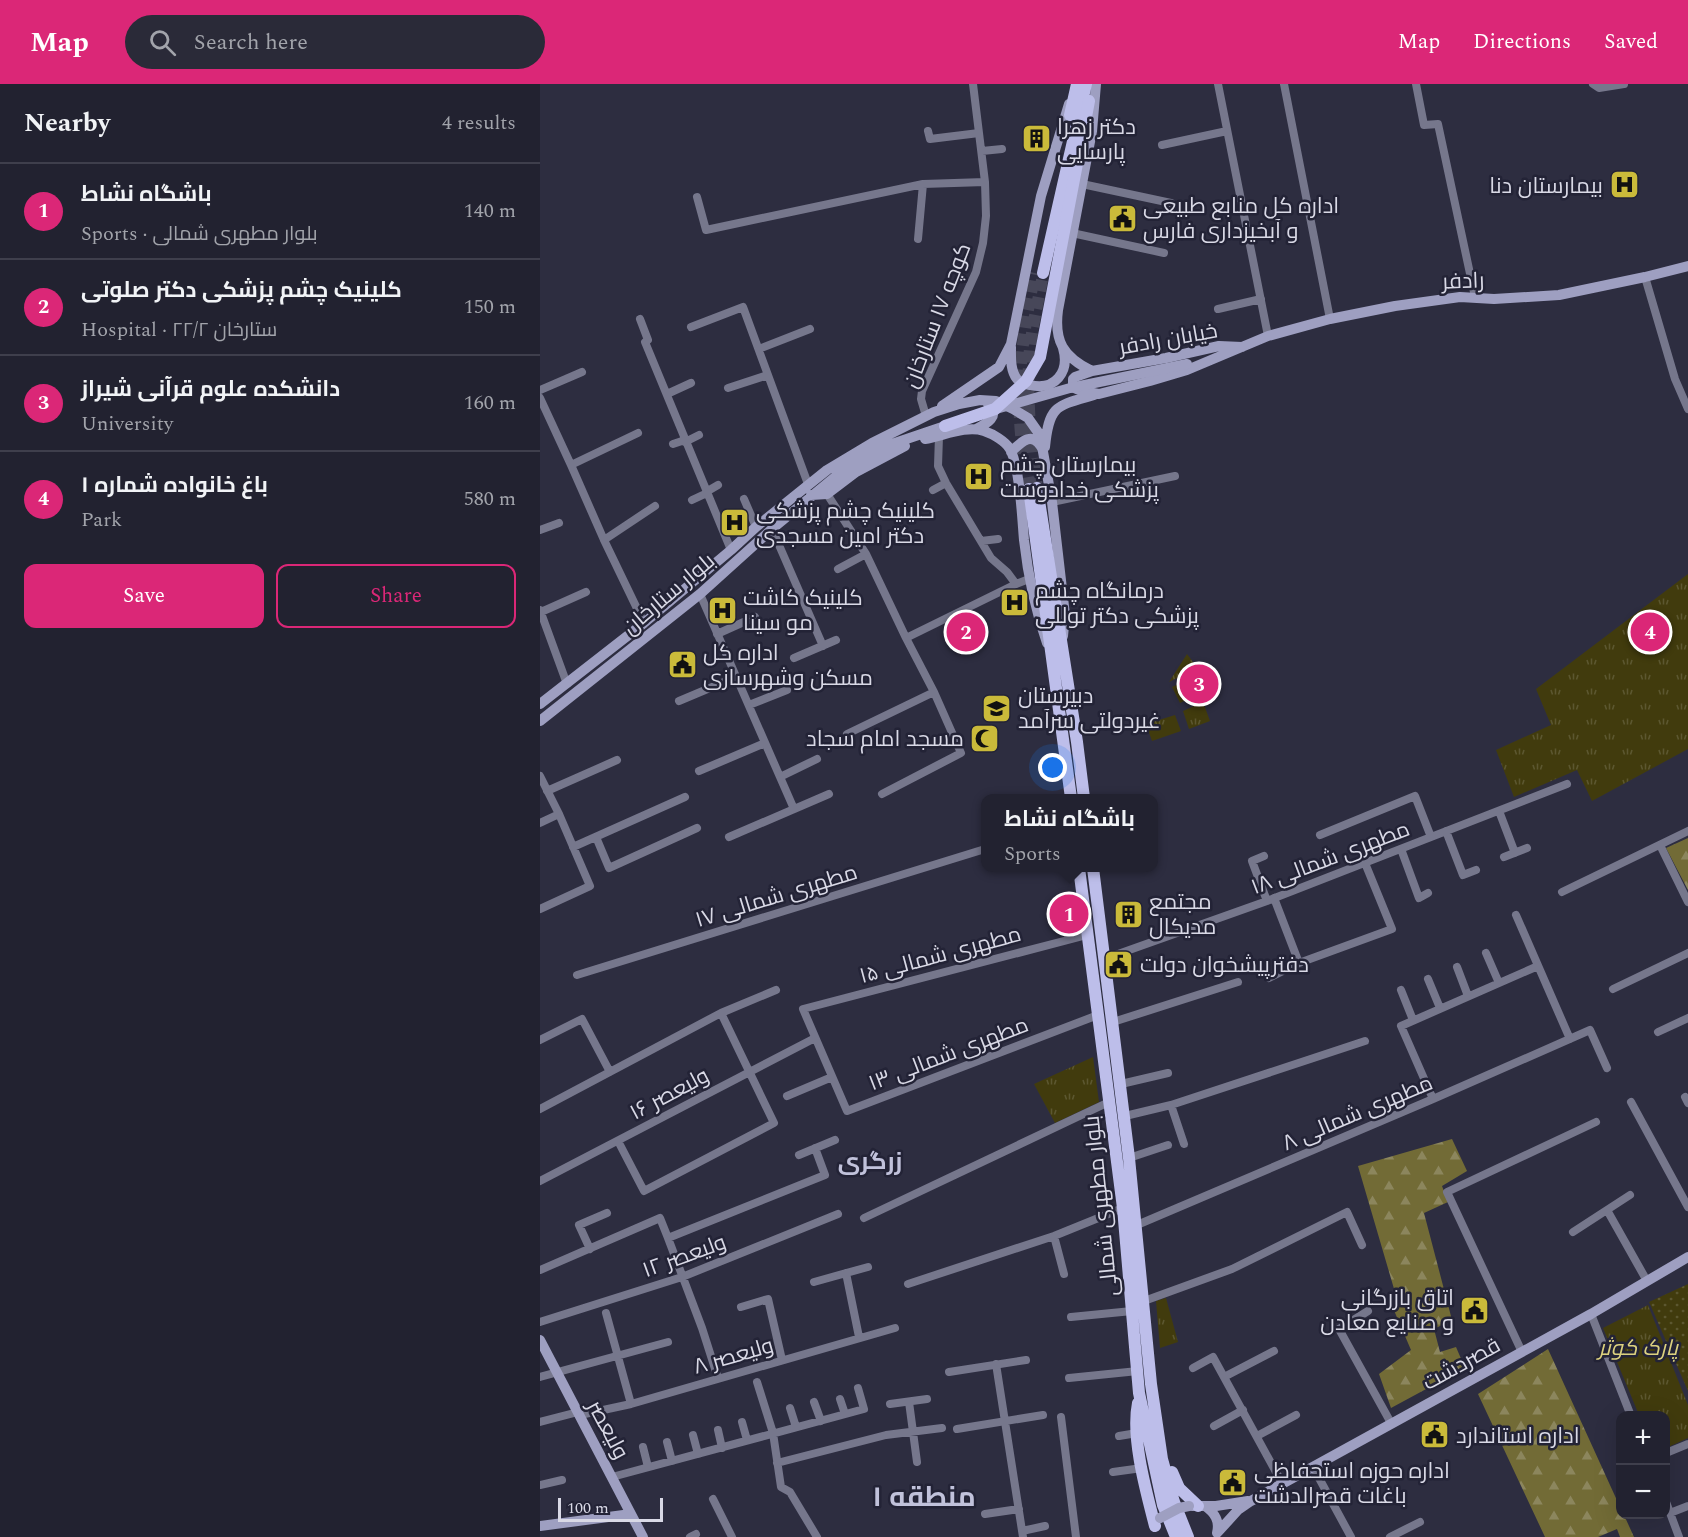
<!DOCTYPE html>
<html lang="en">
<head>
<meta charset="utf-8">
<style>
	:root { --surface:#222230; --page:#2a2a38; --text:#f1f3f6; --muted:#a2a4ab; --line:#3f3f4c; --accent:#db2777 }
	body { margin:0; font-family:Spectral,Cairo,serif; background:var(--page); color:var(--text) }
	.controls { position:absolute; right:18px; bottom:18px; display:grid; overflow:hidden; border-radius:12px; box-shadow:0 6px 24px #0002 }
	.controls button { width:54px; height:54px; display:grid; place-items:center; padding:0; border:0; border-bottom:2px solid var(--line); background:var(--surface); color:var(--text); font:30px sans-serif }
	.scale { position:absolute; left:18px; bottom:15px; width:105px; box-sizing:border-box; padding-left:6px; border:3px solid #d9d9e6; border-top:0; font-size:16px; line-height:21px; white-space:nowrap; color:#d9d9e6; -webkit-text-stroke:4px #232336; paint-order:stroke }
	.you { position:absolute; left:513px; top:684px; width:21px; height:21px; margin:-15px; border:4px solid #fff; border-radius:50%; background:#1a73e8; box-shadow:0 0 0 9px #1a73e833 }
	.badge { display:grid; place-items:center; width:39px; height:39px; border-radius:50%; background:var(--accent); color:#fff; font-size:20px; font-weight:700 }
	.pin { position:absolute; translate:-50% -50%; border:3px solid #fff; box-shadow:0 2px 6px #0006 }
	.popup { position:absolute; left:441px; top:710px; width:177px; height:78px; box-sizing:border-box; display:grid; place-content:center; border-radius:12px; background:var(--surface); filter:drop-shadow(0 2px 4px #0005); font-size:20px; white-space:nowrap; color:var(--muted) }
	.popup b { font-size:22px; color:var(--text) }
	.popup::after { content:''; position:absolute; left:50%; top:100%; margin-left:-12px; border:12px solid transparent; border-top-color:var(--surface) }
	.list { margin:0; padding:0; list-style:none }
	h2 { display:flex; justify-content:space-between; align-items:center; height:78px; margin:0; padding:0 24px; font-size:26px }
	h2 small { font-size:20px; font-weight:400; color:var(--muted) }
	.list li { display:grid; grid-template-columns:39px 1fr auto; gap:18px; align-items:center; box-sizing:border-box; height:96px; padding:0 24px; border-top:2px solid var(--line) }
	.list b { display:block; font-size:22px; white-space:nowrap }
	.list p { margin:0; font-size:20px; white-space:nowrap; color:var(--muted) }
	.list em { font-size:20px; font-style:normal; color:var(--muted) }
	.actions { display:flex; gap:12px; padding:18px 24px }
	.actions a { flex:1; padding:14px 0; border:2px solid var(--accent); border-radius:12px; text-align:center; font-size:21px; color:var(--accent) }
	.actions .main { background:var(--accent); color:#fff }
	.icon { flex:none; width:33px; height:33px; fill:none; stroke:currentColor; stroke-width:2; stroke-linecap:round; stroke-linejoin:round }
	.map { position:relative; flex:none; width:1148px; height:1453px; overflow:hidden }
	header { display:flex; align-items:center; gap:36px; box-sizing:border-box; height:84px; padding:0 30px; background:var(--accent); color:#fff }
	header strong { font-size:28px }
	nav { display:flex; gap:33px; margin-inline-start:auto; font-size:21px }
	.search { width:420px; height:54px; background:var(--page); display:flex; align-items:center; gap:15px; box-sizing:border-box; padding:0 21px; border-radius:33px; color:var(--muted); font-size:22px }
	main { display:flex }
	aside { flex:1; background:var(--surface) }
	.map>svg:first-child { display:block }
</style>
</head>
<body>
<header>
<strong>Map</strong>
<div class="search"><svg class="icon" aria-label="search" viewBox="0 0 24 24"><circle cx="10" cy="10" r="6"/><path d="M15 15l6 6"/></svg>Search here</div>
<nav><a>Map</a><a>Directions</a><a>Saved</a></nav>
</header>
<main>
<aside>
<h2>Nearby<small>4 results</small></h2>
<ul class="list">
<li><span class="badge">1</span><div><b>باشگاه نشاط</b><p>Sports · بلوار مطهرى شمالى</p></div><em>140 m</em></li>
<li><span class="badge">2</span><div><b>کلینیک چشم پزشکی دکتر صلوتی</b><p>Hospital · ۲۲/۲ ستارخان</p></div><em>150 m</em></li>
<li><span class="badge">3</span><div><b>دانشکده علوم قرآنی شیراز</b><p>University</p></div><em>160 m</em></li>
<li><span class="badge">4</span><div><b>باغ خانواده شماره ۱</b><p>Park</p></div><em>580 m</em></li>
</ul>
<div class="actions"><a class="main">Save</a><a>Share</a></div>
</aside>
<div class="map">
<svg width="1148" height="1453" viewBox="0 0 1148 1453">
	<defs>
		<pattern id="grass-tufts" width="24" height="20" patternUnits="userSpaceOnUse" patternTransform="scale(1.5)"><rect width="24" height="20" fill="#413b0d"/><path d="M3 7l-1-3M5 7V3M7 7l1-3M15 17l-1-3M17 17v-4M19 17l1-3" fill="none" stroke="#5c5730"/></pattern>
		<pattern id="forest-firs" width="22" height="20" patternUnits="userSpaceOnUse" patternTransform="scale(1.5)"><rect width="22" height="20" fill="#726b36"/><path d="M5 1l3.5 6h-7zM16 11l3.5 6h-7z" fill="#8c865d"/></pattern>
		<pattern id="garden-dots" width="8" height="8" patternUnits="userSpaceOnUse" patternTransform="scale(1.5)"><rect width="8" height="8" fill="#413b0d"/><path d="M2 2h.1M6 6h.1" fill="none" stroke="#5c5730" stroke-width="1.8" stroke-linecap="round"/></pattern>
	</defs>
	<rect width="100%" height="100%" fill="#2d2d40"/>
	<!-- grass -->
	<path fill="url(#grass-tufts)" d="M 1148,490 L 1148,665 L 1052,717 L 1037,686 L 974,713 L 956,666 L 1011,641 L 996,605 Z
		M 647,570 L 653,578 L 653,586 L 629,598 Z
		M 653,593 L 658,610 L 640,619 L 632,603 Z
		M 663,618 L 670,637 L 649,645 L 643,627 Z
		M 635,631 L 641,647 L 612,657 L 606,640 Z
		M 553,973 L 559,1018 L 515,1039 L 494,1000 Z
		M 626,1214 L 638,1258 L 620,1264 L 616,1217 Z
		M 1108,1221 L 1148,1321 L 1148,1354 L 1126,1364 L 1126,1332 L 1099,1331 L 1063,1244 Z"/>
	<!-- forest -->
	<path fill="url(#forest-firs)" d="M 1148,754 L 1148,806 L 1126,764 Z
		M 912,1055 L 927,1087 L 902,1102 L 908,1118 L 884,1129 L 912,1236 L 894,1245 L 900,1268 L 916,1263 L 925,1284 L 851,1324 L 839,1290 L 871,1266 L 850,1217 L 857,1215 L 818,1082 Z
		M 1008,1265 L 1080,1423 L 1080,1430 L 1084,1431 L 1094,1453 L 1080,1453 L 1077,1445 L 1058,1453 L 1005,1453 L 938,1310 Z"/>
	<!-- garden -->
	<path fill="url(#garden-dots)" d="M 1148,1200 L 1148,1307 L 1109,1218 Z"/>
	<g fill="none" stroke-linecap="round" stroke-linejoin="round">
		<!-- primary-tunnel -->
		<path stroke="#474759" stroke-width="12" stroke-dasharray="12 6" stroke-linecap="butt" d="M 497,404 C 491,363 487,321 489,279 C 490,251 497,223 502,196
			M 489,405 C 486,387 483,369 481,350 C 476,296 484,242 495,189"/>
		<!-- street -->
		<path stroke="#76778c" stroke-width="8" d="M 678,0 L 728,252
			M 744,0 L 790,235
			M 876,0 L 884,41 L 898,40 L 935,213
			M 1053,0 L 1059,4 L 1084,0
			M 388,47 L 390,55 L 439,49
			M 622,61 L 687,47
			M 442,67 L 462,65
			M 542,100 L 631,119
			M 157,113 L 166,146 L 383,100 L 445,98
			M 532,149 L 624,169
			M 378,155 L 383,100
			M 1105,193 L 1135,295 L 1148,325
			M 678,225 L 721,215
			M 100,235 L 108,256 L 105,258 L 191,466
			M 151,243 L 203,223 L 268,400
			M 219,265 L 270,245
			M 188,304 L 228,291
			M 0,306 L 42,288
			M 127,310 L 151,299
			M 0,314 L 31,381 L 64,456 L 104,539
			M 386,332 L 381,315 L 382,307 L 436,188 L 443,159 L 446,132 L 445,98 L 433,0
			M 399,352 L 398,382 L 406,399 L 451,474 L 467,488 L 476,500
			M 145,358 L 159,351
			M 133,360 L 145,356
			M 31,381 L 98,349
			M 393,406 L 406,399
			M 166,408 L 178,401
			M 287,410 L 326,470 L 366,554 L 394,608 L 421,669 L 342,710
			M 204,415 L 216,443
			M 152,416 L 167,409
			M 512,418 L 635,392
			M 232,445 L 283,562
			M 0,446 L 19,439
			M 64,456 L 115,422
			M 441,457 L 458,455
			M 298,485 L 326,470
			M 160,510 L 254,725
			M 0,526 L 27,600
			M 1,528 L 46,508
			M 177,550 L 215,533
			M 366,554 L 476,500 L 489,495
			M 254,574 L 296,556
			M 139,617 L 196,593
			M 209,621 L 247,606
			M 307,650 L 394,608
			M 159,687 L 225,659
			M 0,692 L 19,730 L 50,802 L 0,825
			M 240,693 L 277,675
			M 7,707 L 77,676
			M 959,727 L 975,769
			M 0,739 L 19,730
			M 906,747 L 923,791 L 936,786
			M 780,751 L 875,712 L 891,753
			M 56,753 L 69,784 L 157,744
			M 189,753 L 289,710
			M 1120,761 L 1148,818
			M 33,763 L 145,713
			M 861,765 L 879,814 L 888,809
			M 724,772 L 712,777 L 727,817
			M 964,773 L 987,764
			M 1022,808 L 1148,747
			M 734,814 L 759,879
			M 976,831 L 1030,955
			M 547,851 L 263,925 L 307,1027 L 558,931
			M 946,869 L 959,899
			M 564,875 L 727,817 L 1027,700
			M 917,883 L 928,912
			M 37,891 L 445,765
			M 729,894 L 759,879 L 852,845 L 825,779
			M 888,895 L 900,924
			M 1073,905 L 1148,869
			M 861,906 L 873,936
			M 573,938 L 698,898
			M 1118,948 L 1148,934
			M 0,956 L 42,935 L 70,988
			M 581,1000 L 628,989
			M 247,1012 L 292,993
			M 1145,1013 L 1148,1019
			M 893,1015 L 861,942 L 998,882
			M 1091,1018 L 1148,1123
			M 631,1021 L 644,1060
			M 0,1025 L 181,929 L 236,906
			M 585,1032 L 631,1021 L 825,957
			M 78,1057 L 104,1107 L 234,1039 L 181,929
			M 259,1071 L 295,1056
			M 589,1074 L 628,1061
			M 0,1097 L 275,954
			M 1067,1126 L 1107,1197
			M 324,1134 L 569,1018
			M 597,1141 L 893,1015 L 1050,946 L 1067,984
			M 1033,1148 L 1090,1111
			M 514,1152 L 524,1190
			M 128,1154 L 162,1244 L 178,1294
			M 50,1165 L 39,1141 L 67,1129
			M 0,1186 L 120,1134 L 128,1154 L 285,1091 L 275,1064
			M 306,1189 L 319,1253
			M 274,1198 L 328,1183
			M 368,1200 L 514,1152 L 583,1124
			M 604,1217 L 692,1185 L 807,1128 L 822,1161
			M 201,1223 L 228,1215 L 242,1276
			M 828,1227 L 799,1245 L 851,1339
			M 66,1229 L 91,1320
			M 1051,1230 L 1091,1332
			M 531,1233 L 592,1227
			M 0,1238 L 142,1193 L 298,1130
			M 982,1268 L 907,1108 L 1056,1038
			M 456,1280 L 483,1453
			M 653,1284 L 673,1273 L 742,1399
			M 409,1288 L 486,1276
			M 0,1293 L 128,1258
			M 684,1293 L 734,1267
			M 529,1294 L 598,1287
			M 217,1298 L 233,1349 L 241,1403 L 250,1408 L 277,1453
			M 300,1315 L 305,1330
			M 274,1318 L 281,1337
			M 369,1318 L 377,1378
			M 350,1320 L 387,1315
			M 250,1324 L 256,1343
			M 40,1331 L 91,1320 L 355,1244
			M 521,1333 L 536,1453
			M 0,1338 L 38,1328
			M 202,1338 L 207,1356
			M 674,1342 L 703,1326
			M 417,1345 L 503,1331
			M 178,1346 L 182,1364
			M 153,1351 L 158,1370
			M 579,1352 L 597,1349
			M 717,1352 L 756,1331
			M 127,1358 L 132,1377
			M 103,1363 L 108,1383
			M 1126,1369 L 1148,1360
			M 237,1379 L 346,1351 L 402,1344
			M 773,1383 L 811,1453
			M 573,1388 L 602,1384
			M 72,1393 L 324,1325 L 318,1304
			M 0,1401 L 22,1396
			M 173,1415 L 192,1453
			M 1126,1418 L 1139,1453
			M 1130,1429 L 1148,1422
			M 445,1430 L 479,1425
			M 482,1447 L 505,1442
			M 150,1453 L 156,1450
			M 850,1453 L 880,1438"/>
		<!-- secondary -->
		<path stroke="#9e9fc1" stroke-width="10" d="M 471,263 C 471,273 470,286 477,295 C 481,299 485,300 490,301 C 515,307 530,288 523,264
			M 702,263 L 679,262 L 626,274 L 552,287 L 535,293 L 533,295 L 533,302 L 534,304 L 541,307 L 559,310 L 610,297 L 647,286 L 728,252 L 790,235 L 855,222 L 920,213 L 954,215 L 1019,211 L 1105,193 L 1148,182
			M 552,287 C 523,273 514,257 518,226 L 552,47 L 556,0
			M 402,322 L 459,283 L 471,260 L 501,112 L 529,20
			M 436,345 C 446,340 461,333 448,320
			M 385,355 C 403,352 426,341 444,347 C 453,350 465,357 470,365 C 480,384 482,433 484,456 C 488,492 495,525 507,559
			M 505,363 C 509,321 516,322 554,311
			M 471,368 C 482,357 493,346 503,366
			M 271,411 L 287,410 L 316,388 L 365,362
			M 0,620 L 104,539 L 191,466 L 216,443 L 287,386 L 332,359 L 394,328 L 419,320 L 440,316 L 456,317 L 473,325 L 488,334 L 500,351 L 512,418 L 525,531 L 523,552
			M 0,637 L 160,510 L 232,445 L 301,388 L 346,362 L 405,342
			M 0,1256 L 103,1453
			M 652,1422 L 676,1422 L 708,1417
			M 665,1422 C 675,1429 680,1437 677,1449
			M 0,1442 L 91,1430
			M 678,1448 L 698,1426 L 711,1417 L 1051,1230 L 1148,1173"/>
		<!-- primary -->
		<path stroke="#bdbeea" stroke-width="12" d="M 530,31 L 537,0
			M 503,189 L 546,0
			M 497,404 L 537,658 L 544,714
			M 489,405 L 531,714
			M 539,784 L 583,1124 L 599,1309 L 623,1421 L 636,1453
			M 553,784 L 589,1074 L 611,1300 L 622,1375 L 634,1418 L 648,1453
			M 598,1319 C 591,1354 606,1407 615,1442
			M 632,1388 L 639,1404 L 658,1422"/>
		<!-- secondary-bridge -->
		<path stroke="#9e9fc1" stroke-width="10" d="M 456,325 L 530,304 L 647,280
			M 620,1434 L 639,1424 L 649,1422"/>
		<!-- primary-bridge -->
		<path stroke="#bdbeea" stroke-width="12" d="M 405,342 L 455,325 L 486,297 L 500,273 L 549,17"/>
	</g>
	<!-- icons -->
	<defs>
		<symbol id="building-square" viewBox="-11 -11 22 22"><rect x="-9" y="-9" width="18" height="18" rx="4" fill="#caba3a" stroke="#232336"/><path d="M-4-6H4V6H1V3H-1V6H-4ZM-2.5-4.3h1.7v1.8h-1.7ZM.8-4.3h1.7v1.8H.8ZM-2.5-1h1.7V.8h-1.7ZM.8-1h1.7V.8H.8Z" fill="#111"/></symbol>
		<symbol id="hospital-square" viewBox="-11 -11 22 22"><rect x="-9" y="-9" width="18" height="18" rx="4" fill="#caba3a" stroke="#232336"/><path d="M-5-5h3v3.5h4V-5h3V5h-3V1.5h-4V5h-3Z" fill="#111"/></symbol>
		<symbol id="civic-square" viewBox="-11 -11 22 22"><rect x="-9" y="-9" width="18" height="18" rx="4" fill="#caba3a" stroke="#232336"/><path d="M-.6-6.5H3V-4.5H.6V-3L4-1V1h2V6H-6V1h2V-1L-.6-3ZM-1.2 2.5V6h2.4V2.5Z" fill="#111"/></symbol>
		<symbol id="school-square" viewBox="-11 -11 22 22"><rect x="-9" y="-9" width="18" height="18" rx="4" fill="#caba3a" stroke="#232336"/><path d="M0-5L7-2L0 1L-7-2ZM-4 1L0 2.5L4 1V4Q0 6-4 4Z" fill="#111"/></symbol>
		<symbol id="mosque-square" viewBox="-11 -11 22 22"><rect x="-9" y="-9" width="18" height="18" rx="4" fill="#caba3a" stroke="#232336"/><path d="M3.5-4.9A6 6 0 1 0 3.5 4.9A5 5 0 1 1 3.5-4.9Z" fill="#111"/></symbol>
	</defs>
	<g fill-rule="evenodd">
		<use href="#building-square" x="480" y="38" width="33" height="33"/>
		<use href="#hospital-square" x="1068" y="84" width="33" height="33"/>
		<use href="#civic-square" x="566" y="118" width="33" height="33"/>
		<use href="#hospital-square" x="422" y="376" width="33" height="33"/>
		<use href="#hospital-square" x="178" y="422" width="33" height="33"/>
		<use href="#hospital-square" x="458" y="502" width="33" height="33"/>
		<use href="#hospital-square" x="166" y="510" width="33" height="33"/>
		<use href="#civic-square" x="126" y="564" width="33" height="33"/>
		<use href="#school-square" x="440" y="608" width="33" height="33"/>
		<use href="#mosque-square" x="428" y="638" width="33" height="33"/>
		<use href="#building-square" x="572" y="814" width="33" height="33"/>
		<use href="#civic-square" x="562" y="864" width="33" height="33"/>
		<use href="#civic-square" x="918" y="1210" width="33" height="33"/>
		<use href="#civic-square" x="878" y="1334" width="33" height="33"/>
		<use href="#civic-square" x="676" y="1382" width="33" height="33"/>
	</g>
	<g text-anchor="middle" stroke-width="5" stroke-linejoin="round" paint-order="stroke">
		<!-- poi labels -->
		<g font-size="22" fill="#d9d9e6" stroke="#232336" text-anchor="start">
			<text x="517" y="50">دکتر زهرا<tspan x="517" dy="25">پارسایی</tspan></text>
			<text x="1063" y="109" text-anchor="end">بیمارستان دنا</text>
			<text x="603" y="129">اداره کل منابع طبیعى<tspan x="603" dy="25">و آبخیزدارى فارس</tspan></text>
			<text x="460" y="388">بیمارستان چشم<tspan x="460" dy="25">پزشکی خدادوست</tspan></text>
			<text x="216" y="434">کلینیک چشم پزشکی<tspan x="216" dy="25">دکتر امین مسجدی</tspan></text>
			<text x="495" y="514">درمانگاه چشم<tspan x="495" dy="25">پزشكی دكتر توللی</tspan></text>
			<text x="203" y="521">کلینیک کاشت<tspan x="203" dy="25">مو سینا</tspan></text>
			<text x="163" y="576">اداره کل<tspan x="163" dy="25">مسکن وشهرسازی</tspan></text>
			<text x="478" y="619">دبیرستان<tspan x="478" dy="25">غیردولتی سرآمد</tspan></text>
			<text x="424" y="662" text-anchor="end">مسجد امام سجاد</text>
			<text x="609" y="825">مجتمع<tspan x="609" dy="25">مدیکال</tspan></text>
			<text x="600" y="888">دفترپیشخوان دولت</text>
			<text x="914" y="1221" text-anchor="end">اتاق بازرگانی<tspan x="914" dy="25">و صنایع معادن</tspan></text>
			<text x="916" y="1359">اداره استاندارد</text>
			<text x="714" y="1394">اداره حوزه استحفاظی<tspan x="714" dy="25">باغات قصرالدشت</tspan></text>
		</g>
		<!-- street labels -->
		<g font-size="22" fill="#d9d9e6" stroke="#232336">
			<text transform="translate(923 196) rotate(-2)" y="8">رادفر</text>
			<text transform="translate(396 231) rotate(-69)" y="8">کوچه ۱۷ ستارخان</text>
			<text transform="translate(628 254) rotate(-10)" y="8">خیابان رادفر</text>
			<text transform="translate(128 509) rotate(-40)" y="8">بلوار ستارخان</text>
			<text transform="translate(790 773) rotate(-21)" y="8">۱۸ مطهری شمالی</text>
			<text transform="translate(236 811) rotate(-17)" y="8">۱۷ مطهری شمالی</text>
			<text transform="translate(400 870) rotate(-15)" y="8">۱۵ مطهری شمالی</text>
			<text transform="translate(408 969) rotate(-21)" y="8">۱۳ مطهری شمالی</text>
			<text transform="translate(129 1009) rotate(-28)" y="8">۱۶ ولیعصر</text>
			<text transform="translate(817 1028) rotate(-23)" y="8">۸ مطهری شمالی</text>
			<text transform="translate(560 1122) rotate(-96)" y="8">بلوار مطهرى شمالى</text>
			<text transform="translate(144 1171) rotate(-20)" y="8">۱۲ ولیعصر</text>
			<text transform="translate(193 1271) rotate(-16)" y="8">۸ ولیعصر</text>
			<text transform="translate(921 1279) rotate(-29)" y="8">قصردشت</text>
			<text transform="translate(69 1345) rotate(62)" y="8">ولیعصر</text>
		</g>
		<!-- park labels -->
		<g font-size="22" font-style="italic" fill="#dcd17f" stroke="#232336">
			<text x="1098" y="1271">پارک کوثر</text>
		</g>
		<!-- neighbourhood labels -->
		<g font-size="24" font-weight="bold" fill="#c1c2db" stroke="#232336">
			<text x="330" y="1085">زرگری</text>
		</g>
		<!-- district labels -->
		<g font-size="28" font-weight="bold" fill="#c1c2db" stroke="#232336">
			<text x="384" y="1422">منطقه ۱</text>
		</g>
	</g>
</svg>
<div class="controls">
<button>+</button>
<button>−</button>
</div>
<div class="scale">100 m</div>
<div class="you"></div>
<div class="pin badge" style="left:529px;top:830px">1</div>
<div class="popup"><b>باشگاه نشاط</b>Sports</div>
<div class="pin badge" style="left:426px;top:548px">2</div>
<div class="pin badge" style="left:659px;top:600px">3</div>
<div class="pin badge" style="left:1110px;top:548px">4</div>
</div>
</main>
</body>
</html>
